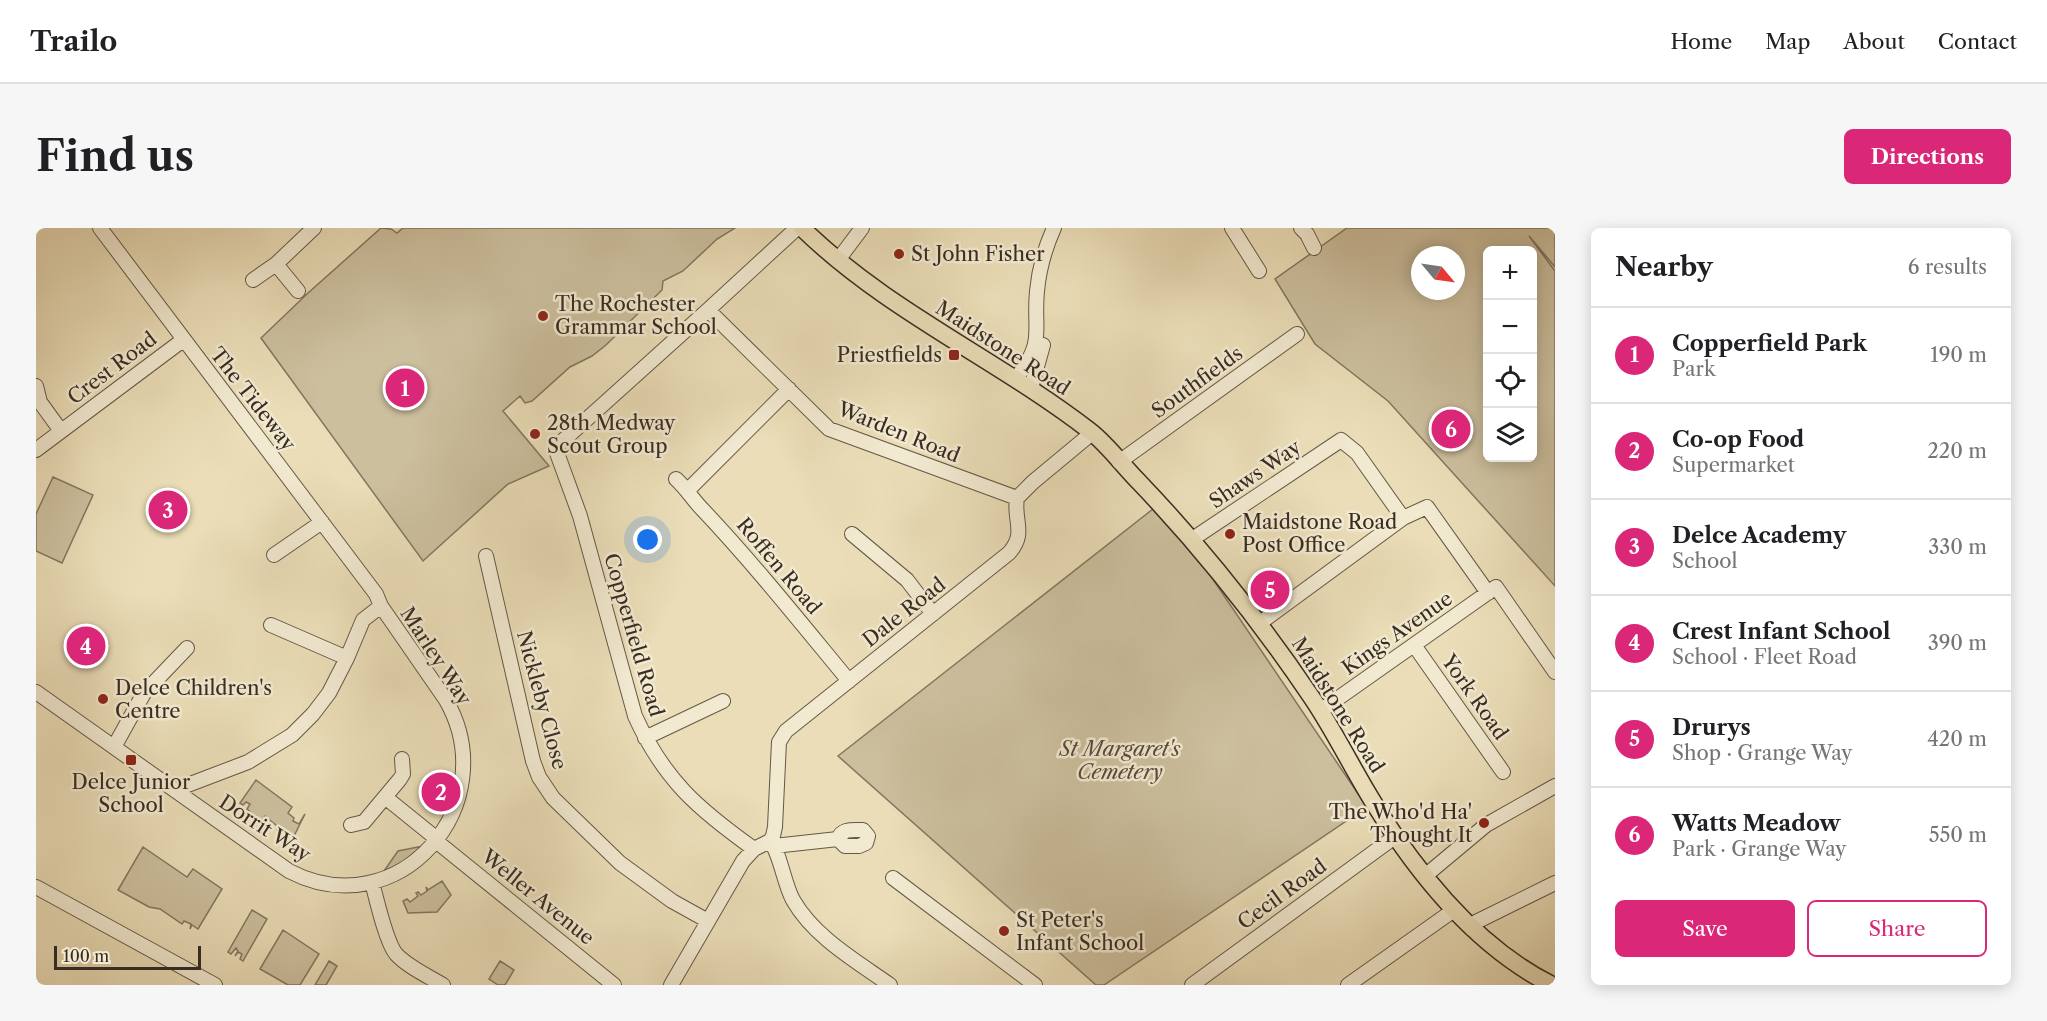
<!DOCTYPE html>
<html lang="en">
<head>
<meta charset="utf-8">
<style>
	:root { --surface:#fff; --page:#f6f6f6; --text:#202124; --muted:#757577; --line:#e0e0e0; --accent:#db2777 }
	body { margin:0; font-family:"Libre Caslon Text",serif; background:var(--page); color:var(--text) }
	.controls { position:absolute; right:18px; top:18px; display:grid; overflow:hidden; border-radius:9px; box-shadow:0 3px 15px #0003 }
	.controls button { width:54px; height:54px; display:grid; place-items:center; padding:0; border:0; border-bottom:2px solid var(--line); background:var(--surface); color:var(--text); font:30px sans-serif }
	.compass { position:absolute; left:1375px; top:18px; width:54px; height:54px; border-radius:50%; background:var(--surface); box-shadow:0 3px 15px #0003; rotate:119deg }
	.scale { position:absolute; left:18px; bottom:15px; width:147px; box-sizing:border-box; padding-left:6px; border:3px solid #392c22; border-top:0; font-size:16px; line-height:21px; white-space:nowrap; color:#392c22; -webkit-text-stroke:4px #f1e9d0; paint-order:stroke }
	.you { position:absolute; left:612px; top:312px; width:21px; height:21px; margin:-15px; border:4px solid #fff; border-radius:50%; background:#1a73e8; box-shadow:0 0 0 9px #1a73e833 }
	.badge { display:grid; place-items:center; width:39px; height:39px; border-radius:50%; background:var(--accent); color:#fff; font-size:20px; font-weight:700 }
	.pin { position:absolute; translate:-50% -50%; border:3px solid #fff; box-shadow:0 2px 6px #0006 }
	.list { margin:0; padding:0; list-style:none }
	h2 { display:flex; justify-content:space-between; align-items:center; height:78px; margin:0; padding:0 24px; font-size:26px }
	h2 small { font-size:20px; font-weight:400; color:var(--muted) }
	.list li { display:grid; grid-template-columns:39px 1fr auto; gap:18px; align-items:center; box-sizing:border-box; height:96px; padding:0 24px; border-top:2px solid var(--line) }
	.list b { display:block; font-size:22px; white-space:nowrap }
	.list p { margin:0; font-size:20px; white-space:nowrap; color:var(--muted) }
	.list em { font-size:20px; font-style:normal; color:var(--muted) }
	.actions { display:flex; gap:12px; padding:18px 24px }
	.actions a { flex:1; padding:14px 0; border:2px solid var(--accent); border-radius:9px; text-align:center; font-size:21px; color:var(--accent) }
	.actions .main { background:var(--accent); color:#fff }
	.icon { flex:none; width:33px; height:33px; fill:none; stroke:currentColor; stroke-width:2; stroke-linecap:round; stroke-linejoin:round }
	.map { position:relative; flex:none; width:1519px; height:757px; overflow:hidden; border-radius:9px }
	header { display:flex; align-items:center; gap:36px; box-sizing:border-box; height:84px; padding:0 30px; background:var(--surface); border-bottom:2px solid var(--line) }
	header strong { font-size:28px }
	nav { display:flex; gap:33px; margin-inline-start:auto; font-size:21px }
	.intro { display:flex; align-items:center; justify-content:space-between; box-sizing:border-box; height:144px; padding:0 36px }
	h1 { margin:0; font-size:42px }
	.button { padding:15px 27px; border-radius:9px; background:var(--accent); color:#fff; font-size:21px; font-weight:700 }
	main { display:flex; gap:36px; padding:0 36px }
	aside { flex:1; background:var(--surface); border-radius:9px; box-shadow:0 3px 15px #0003 }
	.map>svg:first-child { display:block }
</style>
</head>
<body>
<header>
<strong>Trailo</strong>
<nav><a>Home</a><a>Map</a><a>About</a><a>Contact</a></nav>
</header>
<div class="intro"><h1>Find us</h1><a class="button">Directions</a></div>
<main>
<div class="map">
<svg width="1519" height="757" viewBox="0 0 1519 757">
	<rect width="100%" height="100%" fill="#eaddb7"/>
	<filter id="stains"><feTurbulence type="fractalNoise" baseFrequency=".00333" numOctaves="4"/><feColorMatrix values="0 0 0 0 .2 0 0 0 0 .09 0 0 0 0 .02 0 0 0 .5 -.17"/></filter>
	<radialGradient id="worn" r=".72"><stop offset=".6" stop-color="#630" stop-opacity="0"/><stop offset="1" stop-color="#630" stop-opacity=".3"/></radialGradient>
	<!-- green -->
	<path fill="#ccbf9e" stroke="#827660" stroke-width="1.5" fill-rule="evenodd" d="M 345,0 L 355,1 L 361,5 L 367,0 L 699,0 L 681,11 L 647,43 L 627,53 L 626,62 L 570,117 L 556,128 L 534,139 L 496,173 L 489,175 L 484,168 L 467,183 L 513,238 L 472,256 L 387,333 L 225,110 L 272,65 Z
		M 1311,0 L 1519,0 L 1519,39 L 1493,8 L 1519,43 L 1519,358 L 1352,173 L 1279,116 L 1239,51 ZM 1452,22 L 1496,22 L 1496,230 L 1452,230 ZM 1384,27 L 1420,27 L 1420,63 L 1384,63 Z
		M 17,249 L 57,267 L 26,335 L 0,323 L 0,286 Z
		M 1117,281 L 1170,341 L 1331,579 L 1068,757 L 1060,757 L 802,528 Z
		M 220,552 L 256,579 L 252,585 L 258,590 L 257,593 L 263,596 L 269,586 L 258,608 L 252,605 L 249,607 L 246,605 L 249,602 L 244,598 L 241,602 L 241,598 L 229,588 L 225,593 L 211,581 L 214,576 L 210,574 L 207,577 L 204,575 Z
		M 387,618 L 369,634 L 348,643 L 362,623 Z
		M 107,619 L 151,649 L 157,641 L 186,661 L 162,701 L 156,697 L 154,701 L 155,696 L 148,693 L 146,696 L 124,681 L 113,679 L 82,662 Z
		M 406,653 L 415,667 L 401,684 L 372,685 L 367,673 L 371,671 L 374,674 L 382,668 L 380,665 L 382,664 L 385,667 L 391,663 L 390,659 L 392,662 Z
		M 216,682 L 231,691 L 207,733 L 204,731 L 206,726 L 202,724 L 199,728 L 202,723 L 200,720 L 195,726 L 192,724 Z
		M 247,702 L 283,726 L 264,757 L 252,757 L 224,741 Z
		M 293,733 L 301,738 L 290,757 L 279,757 Z
		M 464,733 L 478,742 L 469,757 L 462,757 L 453,751 Z"/>
	<g fill="none" stroke-linecap="round" stroke-linejoin="round">
		<defs>
			<path id="minor" d="M 1196,0 L 1223,43
				M 1265,0 L 1271,6 L 1278,20
				M 802,32 L 826,0
				M 240,36 L 262,63
				M 217,52 L 240,36 L 278,0
				M 672,82 L 793,201 L 981,270 L 997,254 L 1056,205
				M 980,150 C 1010,113 997,104 1001,63 C 1003,41 1009,20 1018,0
				M 0,158 L 4,174 L 25,203
				M 995,160 L 1007,117
				M 0,222 L 147,112
				M 1083,234 L 1261,106
				M 640,251 C 651,261 657,272 667,282 C 718,336 765,395 813,453
				M 652,262 L 753,161
				M 816,306 L 871,352 L 897,386
				M 1155,312 L 1305,212 L 1321,225 L 1367,290
				M 238,327 L 286,294
				M 450,328 L 497,533 L 503,549 L 517,570 L 584,635 L 636,673 L 672,693
				M 1224,395 L 1367,290 L 1391,279 L 1452,365
				M 235,397 L 311,430
				M 1378,417 L 1467,544
				M 0,464 L 253,643 C 362,700 470,577 410,472 L 345,378 L 340,366 L 64,0
				M 1284,483 L 1460,359 L 1519,444
				M 609,510 L 687,473
				M 78,519 L 108,465 L 151,420
				M 143,565 L 149,558 L 212,534 L 256,507 L 277,486 L 293,465 L 311,430 L 327,392 L 345,378
				M 349,569 L 401,611
				M 315,597 L 328,594 L 364,551 L 367,546 L 366,531
				M 400,613 L 578,757
				M 734,613 L 718,621 C 662,581 628,552 599,488 L 544,288 L 521,225 L 523,216 L 531,209 L 672,82 L 761,0
				M 738,618 L 802,611 L 809,618 L 823,618 L 830,615 L 832,608 L 827,602 C 817,602 806,600 802,611
				M 1389,648 L 1450,597 L 1519,558
				M 857,650 L 999,757
				M 336,654 C 340,669 350,714 360,726 C 372,739 392,748 407,757
				M 0,659 L 179,757
				M 1435,700 L 1440,694 L 1519,655
				M 635,757 L 707,633 L 718,621
				M 854,757 C 820,733 778,709 757,672 C 748,656 744,624 734,613 L 737,608 L 739,599 L 743,514 L 750,503 L 973,325 C 991,305 977,292 981,270
				M 1156,757 L 1360,608
				M 1312,757 L 1418,682"/>
			<path id="major" d="M 766,0 C 851,83 961,131 1054,203 C 1072,217 1087,238 1103,254 C 1167,321 1224,393 1276,470 C 1299,504 1317,542 1339,577 C 1383,648 1440,719 1516,757"/>
		</defs>
		<!-- minor casing -->
		<use href="#minor" stroke="#655847" stroke-width="16"/>
		<!-- major casing -->
		<use href="#major" stroke="#392c22" stroke-width="19"/>
		<!-- minor -->
		<use href="#minor" stroke="#f1e9d0" stroke-width="14"/>
		<!-- major -->
		<use href="#major" stroke="#eaddb7" stroke-width="16"/>
	</g>
	<!-- markers -->
	<g fill="#8f2418" stroke="#f1e9d0" stroke-width="2">
		<circle cx="863" cy="26" r="6"/>
		<circle cx="507" cy="88" r="6"/>
		<rect x="912" y="121" width="12" height="12" rx="3"/>
		<circle cx="499" cy="206" r="6"/>
		<circle cx="1194" cy="306" r="6"/>
		<circle cx="67" cy="471" r="6"/>
		<rect x="89" y="526" width="12" height="12" rx="3"/>
		<circle cx="1448" cy="595" r="6"/>
		<circle cx="968" cy="703" r="6"/>
	</g>
	<g text-anchor="middle" stroke-width="5" stroke-linejoin="round" paint-order="stroke">
		<!-- poi labels -->
		<g font-size="20" fill="#392c22" stroke="#f1e9d0" text-anchor="start">
			<text x="875" y="33">St John Fisher</text>
			<text x="519" y="83">The Rochester<tspan x="519" dy="23">Grammar School</tspan></text>
			<text x="906" y="134" text-anchor="end">Priestfields</text>
			<text x="511" y="202">28th Medway<tspan x="511" dy="23">Scout Group</tspan></text>
			<text x="1206" y="301">Maidstone Road<tspan x="1206" dy="23">Post Office</tspan></text>
			<text x="79" y="467">Delce Children's<tspan x="79" dy="23">Centre</tspan></text>
			<text x="95" y="561" text-anchor="middle">Delce Junior<tspan x="95" dy="23">School</tspan></text>
			<text x="1436" y="591" text-anchor="end">The Who'd Ha'<tspan x="1436" dy="23">Thought It</tspan></text>
			<text x="980" y="699">St Peter's<tspan x="980" dy="23">Infant School</tspan></text>
		</g>
		<!-- street labels -->
		<g font-size="20" fill="#392c22" stroke="#f1e9d0">
			<text transform="translate(967 120) rotate(33)" y="7">Maidstone Road</text>
			<text transform="translate(76 140) rotate(-37)" y="7">Crest Road</text>
			<text transform="translate(1161 154) rotate(-36)" y="7">Southfields</text>
			<text transform="translate(217 171) rotate(52)" y="7">The Tideway</text>
			<text transform="translate(863 204) rotate(22)" y="7">Warden Road</text>
			<text transform="translate(1219 246) rotate(-34)" y="7">Shaws Way</text>
			<text transform="translate(743 338) rotate(50)" y="7">Roffen Road</text>
			<text transform="translate(868 384) rotate(-38)" y="7">Dale Road</text>
			<text transform="translate(1361 405) rotate(-35)" y="7">Kings Avenue</text>
			<text transform="translate(598 407) rotate(74)" y="7">Copperfield Road</text>
			<text transform="translate(400 428) rotate(57)" y="7">Marley Way</text>
			<text transform="translate(1439 469) rotate(55)" y="7">York Road</text>
			<text transform="translate(506 472) rotate(75)" y="7">Nickleby Close</text>
			<text transform="translate(1302 477) rotate(58)" y="7">Maidstone Road</text>
			<text transform="translate(229 600) rotate(33)" y="7">Dorrit Way</text>
			<text transform="translate(1246 666) rotate(-36)" y="7">Cecil Road</text>
			<text transform="translate(502 669) rotate(39)" y="7">Weller Avenue</text>
		</g>
		<!-- park labels -->
		<g font-size="20" font-style="italic" fill="#56493b" stroke="#f1e9d0">
			<text x="1084" y="528">St Margaret's<tspan x="1084" dy="23">Cemetery</tspan></text>
		</g>
	</g>
	<rect width="100%" height="100%" filter="url(#stains)"/>
	<rect width="100%" height="100%" fill="url(#worn)"/>
</svg>
<div class="controls">
<button>+</button>
<button>−</button>
<button><svg class="icon" aria-label="locate" viewBox="0 0 24 24"><circle cx="12" cy="12" r="6"/><path d="M12 2v4M12 18v4M2 12h4M18 12h4"/></svg></button>
<button><svg class="icon" aria-label="layers" viewBox="0 0 24 24"><path d="M12 4l9 5-9 5-9-5zM3 14l9 5 9-5"/></svg></button>
</div>
<svg class="compass" viewBox="-18 -18 36 36"><path d="M0-13l5 13h-10z" fill="#e53935"/><path d="M0 13l5-13h-10z" fill="#757577"/></svg>
<div class="scale">100 m</div>
<div class="you"></div>
<div class="pin badge" style="left:369px;top:160px">1</div>
<div class="pin badge" style="left:405px;top:564px">2</div>
<div class="pin badge" style="left:132px;top:282px">3</div>
<div class="pin badge" style="left:50px;top:418px">4</div>
<div class="pin badge" style="left:1234px;top:362px">5</div>
<div class="pin badge" style="left:1415px;top:201px">6</div>
</div>
<aside>
<h2>Nearby<small>6 results</small></h2>
<ul class="list">
<li><span class="badge">1</span><div><b>Copperfield Park</b><p>Park</p></div><em>190 m</em></li>
<li><span class="badge">2</span><div><b>Co-op Food</b><p>Supermarket</p></div><em>220 m</em></li>
<li><span class="badge">3</span><div><b>Delce Academy</b><p>School</p></div><em>330 m</em></li>
<li><span class="badge">4</span><div><b>Crest Infant School</b><p>School · Fleet Road</p></div><em>390 m</em></li>
<li><span class="badge">5</span><div><b>Drurys</b><p>Shop · Grange Way</p></div><em>420 m</em></li>
<li><span class="badge">6</span><div><b>Watts Meadow</b><p>Park · Grange Way</p></div><em>550 m</em></li>
</ul>
<div class="actions"><a class="main">Save</a><a>Share</a></div>
</aside>
</main>
</body>
</html>
